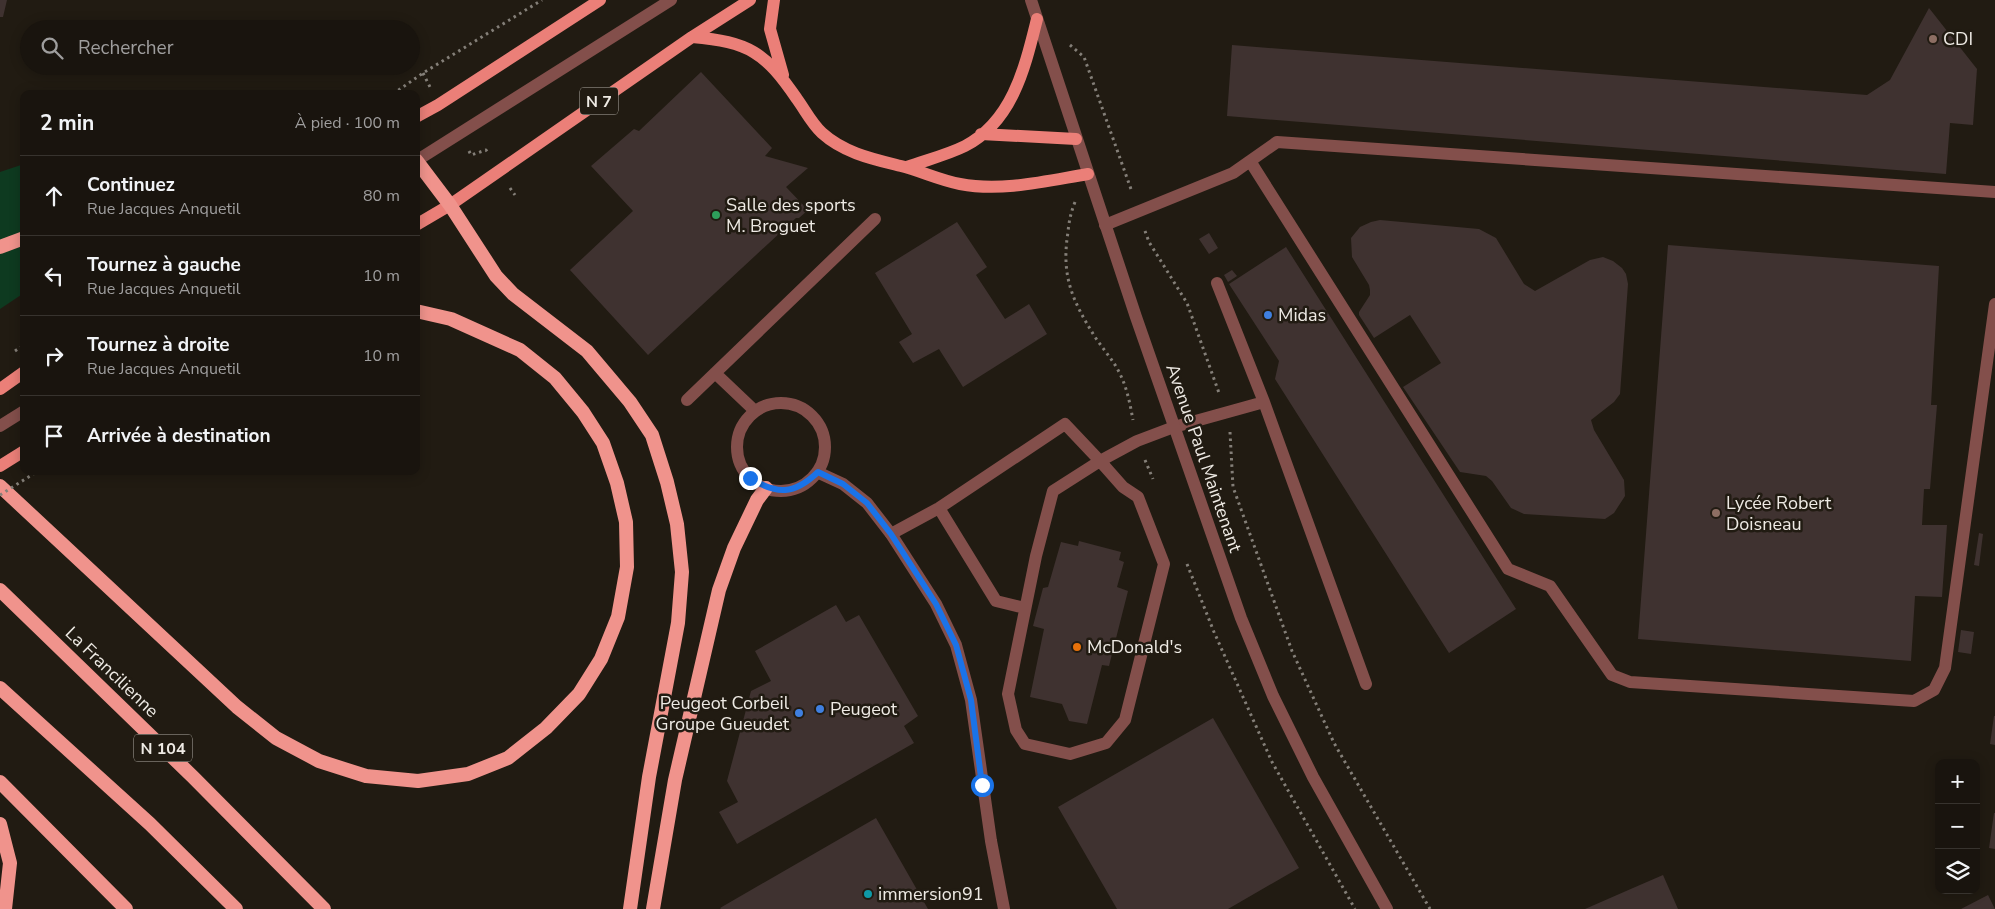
<!DOCTYPE html>
<html lang="fr">
<head>
<meta charset="utf-8">
<style>
	:root { --surface:#19140e; --page:#26211c; --text:#f1f3f6; --muted:#9f9e9e; --line:#37332e }
	body { margin:0; font-family:"Nunito Sans",sans-serif; background:var(--page); color:var(--text) }
	.controls { position:absolute; right:15px; bottom:15px; display:grid; overflow:hidden; border-radius:10px; box-shadow:0 2px 12px #0003 }
	.controls button { width:45px; height:45px; display:grid; place-items:center; padding:0; border:0; border-bottom:1px solid var(--line); background:var(--surface); color:var(--text); font:25px sans-serif }
	.stop { position:absolute; width:15px; height:15px; margin:-11px; border:4px solid #1a73e8; border-radius:50%; background:#fff }
	.stop.end { background:#1a73e8; border-color:#fff; box-shadow:0 1px 5px #0008 }
	.list { margin:0; padding:0; list-style:none }
	h2 { display:flex; justify-content:space-between; align-items:center; height:65px; margin:0; padding:0 20px; font-size:21px }
	h2 small { font-size:16px; font-weight:400; color:var(--muted) }
	.list li { display:grid; grid-template-columns:32px 1fr auto; gap:15px; align-items:center; box-sizing:border-box; height:80px; padding:0 20px; border-top:1px solid var(--line) }
	.list b { display:block; font-size:19px; white-space:nowrap }
	.list p { margin:0; font-size:16px; white-space:nowrap; color:var(--muted) }
	.list em { font-size:16px; font-style:normal; color:var(--muted) }
	.icon { flex:none; width:28px; height:28px; fill:none; stroke:currentColor; stroke-width:2; stroke-linecap:round; stroke-linejoin:round }
	.map { position:relative; flex:none; width:1995px; height:909px; overflow:hidden }
	.search { position:absolute; background:var(--surface); box-shadow:0 2px 12px #0003; left:20px; top:20px; width:400px; height:55px; display:flex; align-items:center; gap:12px; box-sizing:border-box; padding:0 18px; border-radius:28px; color:var(--muted); font-size:19px }
	.panel { position:absolute; background:var(--surface); box-shadow:0 2px 12px #0003; left:20px; top:90px; width:400px; height:385px; border-radius:10px }
	.map>svg:first-child { display:block }
</style>
</head>
<body>
<div class="map">
<svg width="1995" height="909" viewBox="0 0 1995 909">
	<rect width="100%" height="100%" fill="#211b12"/>
	<!-- green -->
	<path fill="#0e3a20" d="M 24,164 L 24,293 L 0,309 L 0,172 Z"/>
	<!-- building -->
	<path fill="#3f3230" d="M 0,0 L 7,0 L 3,17 L 0,17 Z
		M 1929,8 L 1977,69 L 1973,125 L 1950,123 L 1946,174 L 1227,116 L 1232,45 L 1867,95 L 1890,80 Z
		M 701,72 L 772,148 L 765,156 L 808,168 L 786,187 L 808,210 L 799,218 L 796,218 L 648,355 L 570,270 L 633,211 L 591,166 L 634,129 L 639,131 Z
		M 1380,220 L 1479,229 L 1496,238 L 1524,284 L 1535,291 L 1590,260 L 1603,257 L 1613,261 L 1622,268 L 1626,274 L 1628,284 L 1620,394 L 1614,402 L 1591,420 L 1594,430 L 1624,480 L 1625,496 L 1614,513 L 1605,519 L 1524,514 L 1511,508 L 1492,481 L 1486,476 L 1460,472 L 1403,387 L 1441,363 L 1410,315 L 1374,338 L 1359,315 L 1359,312 L 1370,295 L 1370,290 L 1369,285 L 1352,257 L 1351,238 L 1360,227 L 1371,222 Z
		M 957,222 L 987,267 L 976,275 L 1005,319 L 1029,304 L 1047,334 L 963,387 L 939,349 L 913,363 L 899,342 L 912,334 L 875,273 Z
		M 1209,233 L 1218,248 L 1209,254 L 1199,239 Z
		M 1668,245 L 1939,266 L 1931,405 L 1937,405 L 1930,489 L 1924,489 L 1922,525 L 1947,525 L 1942,597 L 1915,596 L 1911,661 L 1638,639 Z
		M 1286,247 L 1516,609 L 1449,653 L 1275,379 L 1279,361 L 1229,284 Z
		M 1232,270 L 1237,276 L 1228,282 L 1224,275 Z
		M 1979,533 L 1983,534 L 1979,566 L 1974,565 Z
		M 1079,541 L 1121,552 L 1119,560 L 1124,562 L 1117,587 L 1128,591 L 1109,666 L 1102,665 L 1087,724 L 1069,721 L 1062,704 L 1030,697 L 1044,629 L 1033,626 L 1043,588 L 1048,587 L 1061,542 L 1078,546 Z
		M 836,605 L 846,622 L 859,615 L 918,716 L 904,726 L 914,743 L 737,844 L 719,812 L 738,802 L 727,781 L 751,691 L 771,681 L 755,651 Z
		M 1961,630 L 1974,632 L 1971,654 L 1958,652 Z
		M 1994,716 L 1995,716 L 1995,745 L 1990,744 Z
		M 1213,718 L 1299,868 L 1228,909 L 1117,909 L 1058,807 Z
		M 1994,813 L 1995,813 L 1995,849 L 1989,848 Z
		M 876,818 L 928,909 L 721,909 L 720,908 Z
		M 1663,875 L 1678,909 L 1585,909 L 1633,888 Z
		M 1988,895 L 1995,909 L 1961,909 Z"/>
	<g fill="none" stroke-linecap="round" stroke-linejoin="round">
		<!-- path -->
		<path stroke="#847f78" stroke-width="3" stroke-dasharray="2.5 4" stroke-linecap="butt" d="M 1070,45 L 1084,57 L 1132,192
			M 423,73 L 430,87
			M 393,94 L 423,73 L 542,0
			M 469,151 L 471,155 L 486,150 L 488,153
			M 510,188 L 515,195
			M 1075,202 C 1071,212 1069,221 1068,232 C 1061,276 1072,300 1095,337 C 1103,349 1113,360 1119,372 C 1127,387 1130,404 1133,420
			M 1145,231 L 1149,242 L 1187,303 L 1219,393
			M 15,351 L 24,345
			M 1230,432 L 1233,487 L 1292,651 L 1334,743 L 1430,909
			M 1145,460 L 1153,479
			M 1187,564 L 1214,632 L 1272,762 L 1355,909"/>
		<!-- service -->
		<path stroke="#834f4b" stroke-width="12" d="M 416,161 L 671,0
			M 1250,161 L 1508,569 L 1550,586 L 1612,675 L 1630,682 L 1914,701 L 1934,690 L 1945,668 L 1995,304
			M 1105,225 L 1233,173 L 1277,142 L 1995,192
			M 1217,283 L 1264,402 L 1366,684
			M 715,373 L 755,411
			M 687,400 L 875,219
			M 0,426 L 24,411
			M 1100,461 L 1123,487 L 1138,497 L 1164,564 L 1125,720 L 1106,743 L 1070,754 L 1025,744 L 1016,730 L 1008,694 L 1036,556 L 1053,491 Z
			M 939,508 L 996,601 L 1025,608
			M 891,534 L 939,508 L 1065,424 L 1100,461 L 1137,441 L 1174,427 L 1264,402"/>
		<!-- minor -->
		<path stroke="#834f4b" stroke-width="12" d="M737 447a44 44 0 1 1 88 0a44 44 0 1 1-88 0Z
			M 817,472 L 843,484 L 867,503 L 891,534 L 936,604 L 956,645 L 971,700 L 991,841 L 1004,909"/>
		<!-- tertiary -->
		<path stroke="#834f4b" stroke-width="12" d="M 1031,0 L 1136,317 L 1241,618 L 1273,696 L 1313,777 L 1387,909"/>
		<!-- primary -->
		<path stroke="#eb7f78" stroke-width="12" d="M 774,0 L 770,29 L 783,75
			M 692,37 C 749,42 765,52 797,99 C 805,110 812,124 822,133 C 844,153 873,159 901,166 C 921,171 939,180 960,184 C 1002,192 1046,181 1088,174
			M 416,117 L 438,105 L 600,0
			M 981,134 L 1076,139
			M 907,167 C 926,160 947,155 965,146 C 1013,121 1025,67 1037,19
			M 416,225 L 450,205 L 692,37 L 750,0
			M 0,389 L 24,372
			M 0,466 L 24,451"/>
		<!-- trunk -->
		<path stroke="#f0938c" stroke-width="14" d="M 416,160 L 450,205 L 496,276 L 513,294 L 587,351 L 630,402 L 652,435 L 667,482 L 677,524 L 682,572 L 678,623 L 649,777 L 630,909
			M 0,247 L 24,238
			M 0,486 L 237,707 L 276,738 L 319,761 L 366,776 L 418,781 L 468,774 L 508,758 L 546,728 L 579,694 L 601,659 L 618,617 L 627,567 L 626,522 L 617,483 L 603,443 L 583,412 L 555,378 L 520,350 L 451,319 L 416,311
			M 0,590 L 193,777 L 324,909
			M 0,688 L 150,824 L 236,909
			M 0,782 L 126,909
			M 0,824 L 10,863 L 5,909
			M 653,909 L 675,780 L 719,590 L 734,548 L 757,500 L 766,488"/>
		<!-- path-bridge -->
		<path stroke="#847f78" stroke-width="3" stroke-dasharray="2.5 4" stroke-linecap="butt" d="M 0,495 L 38,471"/>
	</g>
	<g fill="none" stroke-linecap="round" stroke-linejoin="round">
		<!-- route -->
		<path stroke="#1a73e8" stroke-width="6" d="M 750,478 C 777,495 794,495 818,472 L 843,484 L 867,503 L 891,534 L 936,604 L 956,645 L 971,700 L 982,785"/>
	</g>
	<!-- markers -->
	<g fill="#8d6e63" stroke="#211b12" stroke-width="2">
		<circle cx="1933" cy="39" r="5"/>
		<circle cx="1716" cy="513" r="5"/>
	</g>
	<circle fill="#2e9e5b" stroke="#211b12" stroke-width="2" cx="716" cy="215" r="5"/>
	<g fill="#3f7fe0" stroke="#211b12" stroke-width="2">
		<circle cx="1268" cy="315" r="5"/>
		<circle cx="820" cy="709" r="5"/>
		<circle cx="799" cy="713" r="5"/>
	</g>
	<circle fill="#e8710a" stroke="#211b12" stroke-width="2" cx="1077" cy="647" r="5"/>
	<circle fill="#0f9aa8" stroke="#211b12" stroke-width="2" cx="868" cy="894" r="5"/>
	<g text-anchor="middle" stroke-width="5" stroke-linejoin="round" paint-order="stroke">
		<!-- shield labels -->
		<g fill="#211b12" stroke="#b0aca5" stroke-width="1">
			<rect x="580" y="87.5" width="38" height="27" rx="4"/>
			<rect x="134" y="734.5" width="58" height="27" rx="4"/>
		</g>
		<g font-size="16" font-weight="bold" fill="#eeeae4">
			<text x="599" y="107">N 7</text>
			<text x="163" y="754">N 104</text>
		</g>
		<!-- poi labels -->
		<g font-size="18" fill="#eeeae4" stroke="#211b12" text-anchor="start">
			<text x="1943" y="45">CDI</text>
			<text x="726" y="211">Salle des sports<tspan x="726" dy="21">M. Broguet</tspan></text>
			<text x="1278" y="321">Midas</text>
			<text x="1726" y="509">Lycée Robert<tspan x="1726" dy="21">Doisneau</tspan></text>
			<text x="1087" y="653">McDonald's</text>
			<text x="789" y="709" text-anchor="end">Peugeot Corbeil<tspan x="789" dy="21">Groupe Gueudet</tspan></text>
			<text x="830" y="715">Peugeot</text>
			<text x="878" y="900">immersion91</text>
		</g>
		<!-- street labels -->
		<g font-size="18" fill="#eeeae4" stroke="#211b12">
			<text transform="translate(1204 458) rotate(71)" y="6">Avenue Paul Maintenant</text>
			<text transform="translate(112 672) rotate(44)" y="6">La Francilienne</text>
		</g>
	</g>
</svg>
<div class="controls">
<button>+</button>
<button>−</button>
<button><svg class="icon" aria-label="layers" viewBox="0 0 24 24"><path d="M12 4l9 5-9 5-9-5zM3 14l9 5 9-5"/></svg></button>
</div>
<div class="stop" style="left:982px;top:785px"></div>
<div class="stop end" style="left:750px;top:478px"></div>
<div class="search"><svg class="icon" aria-label="search" viewBox="0 0 24 24"><circle cx="10" cy="10" r="6"/><path d="M15 15l6 6"/></svg>Rechercher</div>
<section class="panel">
<h2>2 min<small>À pied · 100 m</small></h2>
<ul class="list">
<li><svg class="icon" aria-label="ahead" viewBox="0 0 24 24"><path d="M12 20V5M6 11l6-6 6 6"/></svg><div><b>Continuez</b><p>Rue Jacques Anquetil</p></div><em>80 m</em></li>
<li><svg class="icon" aria-label="left" viewBox="0 0 24 24"><path d="M17 20v-9H6M10 6l-5 5 5 5"/></svg><div><b>Tournez à gauche</b><p>Rue Jacques Anquetil</p></div><em>10 m</em></li>
<li><svg class="icon" aria-label="right" viewBox="0 0 24 24"><path d="M7 20v-9h11M14 6l5 5-5 5"/></svg><div><b>Tournez à droite</b><p>Rue Jacques Anquetil</p></div><em>10 m</em></li>
<li><svg class="icon" aria-label="arrive" viewBox="0 0 24 24"><path d="M6 21V4h12l-3 4 3 4H6"/></svg><div><b>Arrivée à destination</b></div></li>
</ul>
</section>
</div>
</body>
</html>
